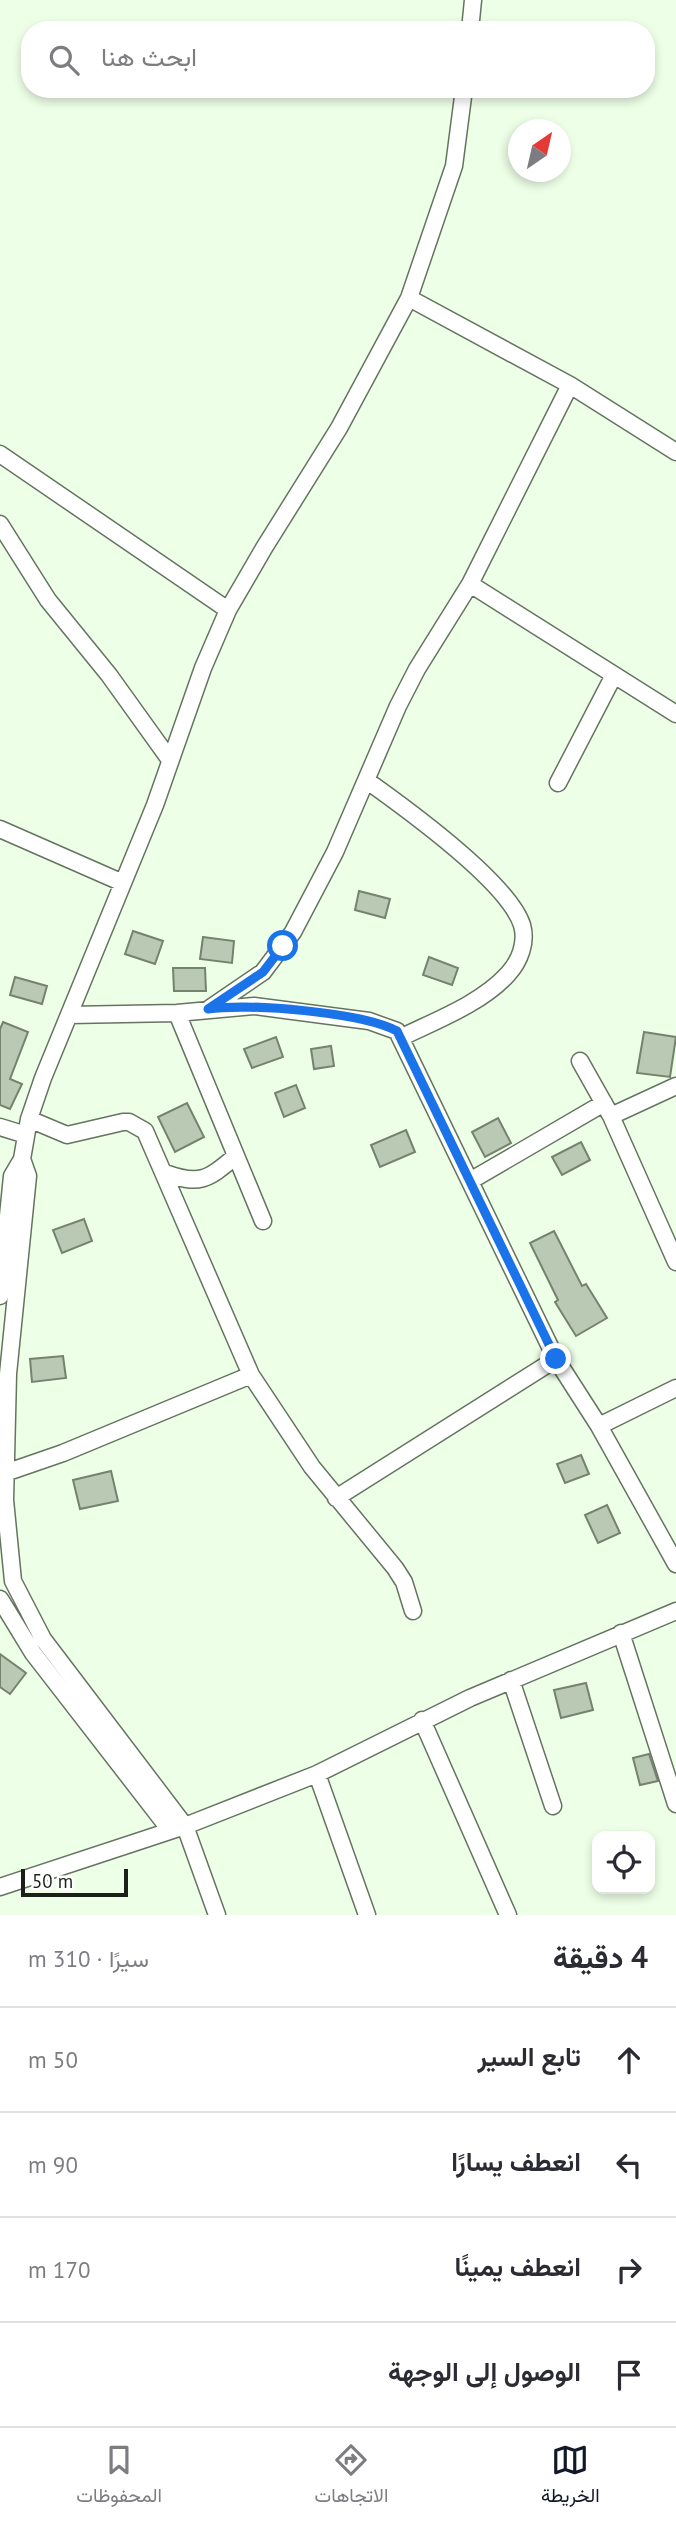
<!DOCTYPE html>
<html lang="ar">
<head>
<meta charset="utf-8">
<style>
	:root { --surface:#fff; --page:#f2f2f3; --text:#2b2b33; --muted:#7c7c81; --line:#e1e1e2; --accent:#111827 }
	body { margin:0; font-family:"PT Sans",Vazirmatn,sans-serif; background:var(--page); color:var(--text); direction:rtl }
	.controls { position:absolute; right:21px; bottom:21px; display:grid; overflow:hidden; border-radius:14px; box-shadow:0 4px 10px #0003 }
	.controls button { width:63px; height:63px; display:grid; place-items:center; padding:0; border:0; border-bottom:2px solid var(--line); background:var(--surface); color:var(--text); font:35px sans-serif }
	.compass { position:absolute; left:508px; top:119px; width:63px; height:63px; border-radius:50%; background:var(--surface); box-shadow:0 4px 10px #0003; rotate:34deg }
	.scale { position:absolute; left:21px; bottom:18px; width:107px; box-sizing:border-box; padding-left:7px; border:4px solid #1b2119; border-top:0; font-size:19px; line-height:24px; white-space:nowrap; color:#1b2119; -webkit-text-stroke:5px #fff; paint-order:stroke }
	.stop { position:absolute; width:21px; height:21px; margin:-16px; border:5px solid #1a73e8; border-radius:50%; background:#fff }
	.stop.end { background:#1a73e8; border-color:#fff; box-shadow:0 2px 7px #0008 }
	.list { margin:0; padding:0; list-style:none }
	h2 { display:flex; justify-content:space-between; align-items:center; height:91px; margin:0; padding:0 28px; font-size:30px }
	h2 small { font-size:23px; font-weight:400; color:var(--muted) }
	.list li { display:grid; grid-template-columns:46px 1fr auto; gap:21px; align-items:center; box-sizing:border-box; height:105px; padding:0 28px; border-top:2px solid var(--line) }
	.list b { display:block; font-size:26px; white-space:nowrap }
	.list em { font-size:23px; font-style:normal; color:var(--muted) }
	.icon { flex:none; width:38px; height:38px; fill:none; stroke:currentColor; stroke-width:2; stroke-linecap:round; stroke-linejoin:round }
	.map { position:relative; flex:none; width:676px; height:1915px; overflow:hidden; direction:ltr }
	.search { position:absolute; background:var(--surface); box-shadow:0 4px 10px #0003; left:21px; right:21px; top:21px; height:77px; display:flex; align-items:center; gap:18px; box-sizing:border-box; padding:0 24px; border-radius:28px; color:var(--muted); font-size:26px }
	.sheet { height:511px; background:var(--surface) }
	nav { display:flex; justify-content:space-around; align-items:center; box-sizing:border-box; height:98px; border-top:2px solid var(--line); background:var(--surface); font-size:19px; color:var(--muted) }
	nav a { display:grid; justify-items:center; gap:4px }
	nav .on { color:var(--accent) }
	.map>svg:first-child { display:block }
</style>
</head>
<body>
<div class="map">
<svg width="676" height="1915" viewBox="0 0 676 1915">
	<rect width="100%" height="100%" fill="#eeffe7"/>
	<!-- building -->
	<path fill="#b9c9b3" stroke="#74826e" stroke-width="2" d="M 359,891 L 390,899 L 385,918 L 355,910 Z
		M 133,931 L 163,941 L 155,964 L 125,954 Z
		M 203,937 L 234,941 L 232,963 L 200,959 Z
		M 429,957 L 458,968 L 452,985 L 423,975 Z
		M 173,968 L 205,968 L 206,991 L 174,991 Z
		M 15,977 L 47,986 L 42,1004 L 10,995 Z
		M 3,1022 L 28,1032 L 10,1079 L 22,1084 L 10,1109 L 0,1105 L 0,1029 Z
		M 644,1032 L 676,1037 L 670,1077 L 637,1073 Z
		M 276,1037 L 283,1057 L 252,1068 L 244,1049 Z
		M 331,1046 L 334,1066 L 314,1069 L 311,1049 Z
		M 296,1085 L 305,1108 L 284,1117 L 275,1093 Z
		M 187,1103 L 204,1137 L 175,1152 L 158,1117 Z
		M 498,1118 L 511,1143 L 485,1157 L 472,1132 Z
		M 406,1130 L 415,1152 L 380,1167 L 371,1145 Z
		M 581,1142 L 590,1160 L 562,1175 L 552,1157 Z
		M 84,1219 L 92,1241 L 62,1253 L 53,1230 Z
		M 554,1231 L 582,1286 L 586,1284 L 607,1318 L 576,1336 L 555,1302 L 558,1300 L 530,1243 Z
		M 63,1356 L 66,1378 L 32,1382 L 30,1359 Z
		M 581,1455 L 589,1474 L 565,1483 L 557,1464 Z
		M 111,1471 L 118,1501 L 80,1509 L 73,1480 Z
		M 607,1505 L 620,1533 L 598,1543 L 585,1515 Z
		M 0,1654 L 26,1673 L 10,1694 L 0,1687 Z
		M 586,1683 L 593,1710 L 561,1718 L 554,1690 Z
		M 649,1754 L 658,1781 L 640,1785 L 633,1758 Z"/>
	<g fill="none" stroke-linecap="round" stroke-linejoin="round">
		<defs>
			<path id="minor" d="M 470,30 L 473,0
				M 409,298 L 570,385 L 676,452
				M 0,454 L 228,610
				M 0,524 L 48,600 L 109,675 L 170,760
				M 470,584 L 676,714
				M 366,780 C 404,807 508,882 522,925 C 527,942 520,961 508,974 C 482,1003 437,1020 402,1037
				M 558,783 L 613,677
				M 0,829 L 123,883
				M 210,1008 L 263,972 L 293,932 L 335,852 L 398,706 L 417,669 L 470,584 L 570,385
				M 177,1013 L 263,1221
				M 69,1015 L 177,1013 L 254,1006 L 369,1021 L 397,1031 L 556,1359 L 599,1426 L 676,1564
				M 580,1061 L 611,1116 L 676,1262
				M 611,1116 L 676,1086
				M 29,1119 L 67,1135 L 123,1122 L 129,1122 L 145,1131 L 251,1375 L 312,1467 L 395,1568 L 404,1582 L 413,1611
				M 0,1127 L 26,1135
				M 22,1159 L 28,1176 L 8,1374 L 5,1500 L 13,1581 L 43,1639 L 185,1826 L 217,1915
				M 165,1173 C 201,1186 208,1179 236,1156
				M 470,1181 L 604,1103
				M 0,1296 L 12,1176 L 22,1159 L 29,1119 L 43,1078 L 155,805 L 203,668 L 228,610 L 264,548 L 339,428 L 409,298 L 454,166 L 464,89
				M 599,1426 L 676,1388
				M 5,1473 L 63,1453 L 251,1375
				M 336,1498 L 556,1359
				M 0,1599 L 33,1653 L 170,1830
				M 621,1633 L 676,1804
				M 511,1680 L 553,1806
				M 422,1720 L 508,1915
				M 317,1774 L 367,1915
				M 0,1887 L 185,1826 L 317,1774 L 470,1698 L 676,1611"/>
		</defs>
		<!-- minor casing -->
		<use href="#minor" stroke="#657460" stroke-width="19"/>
		<!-- minor -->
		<use href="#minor" stroke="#fff" stroke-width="16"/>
	</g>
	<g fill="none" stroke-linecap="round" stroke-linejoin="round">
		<!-- route -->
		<path stroke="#1a73e8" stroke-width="9" d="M 283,946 L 263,972 L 208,1009 C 249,1003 361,1012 397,1031 L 556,1359"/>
	</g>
</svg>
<div class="controls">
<button><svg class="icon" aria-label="locate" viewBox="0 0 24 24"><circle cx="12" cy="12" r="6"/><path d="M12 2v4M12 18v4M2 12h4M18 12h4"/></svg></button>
</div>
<svg class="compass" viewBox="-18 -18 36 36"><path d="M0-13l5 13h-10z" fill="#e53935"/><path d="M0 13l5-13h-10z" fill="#7c7c81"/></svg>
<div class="scale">50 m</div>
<div class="stop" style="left:283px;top:946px"></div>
<div class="stop end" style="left:556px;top:1359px"></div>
<div class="search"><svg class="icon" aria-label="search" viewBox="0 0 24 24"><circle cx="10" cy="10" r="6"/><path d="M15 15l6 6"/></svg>ابحث هنا</div>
</div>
<section class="sheet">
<h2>4 دقيقة<small>سيرًا · 310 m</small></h2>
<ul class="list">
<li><svg class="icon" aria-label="ahead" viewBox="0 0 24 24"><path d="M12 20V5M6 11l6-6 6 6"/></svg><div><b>تابع السير</b></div><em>50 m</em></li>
<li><svg class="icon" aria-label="left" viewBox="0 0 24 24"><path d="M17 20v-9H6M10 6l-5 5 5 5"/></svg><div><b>انعطف يسارًا</b></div><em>90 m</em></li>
<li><svg class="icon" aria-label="right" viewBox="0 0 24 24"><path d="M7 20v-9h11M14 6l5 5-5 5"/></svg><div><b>انعطف يمينًا</b></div><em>170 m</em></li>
<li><svg class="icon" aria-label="arrive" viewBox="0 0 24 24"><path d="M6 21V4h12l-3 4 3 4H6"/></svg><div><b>الوصول إلى الوجهة</b></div></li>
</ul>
</section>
<nav>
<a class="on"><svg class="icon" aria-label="map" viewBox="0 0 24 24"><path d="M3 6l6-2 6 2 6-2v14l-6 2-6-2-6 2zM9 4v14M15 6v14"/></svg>الخريطة</a>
<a><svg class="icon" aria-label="directions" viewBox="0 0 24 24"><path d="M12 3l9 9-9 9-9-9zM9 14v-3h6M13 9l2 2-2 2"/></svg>الاتجاهات</a>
<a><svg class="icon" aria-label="saved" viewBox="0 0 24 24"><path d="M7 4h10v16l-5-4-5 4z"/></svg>المحفوظات</a>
</nav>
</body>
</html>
